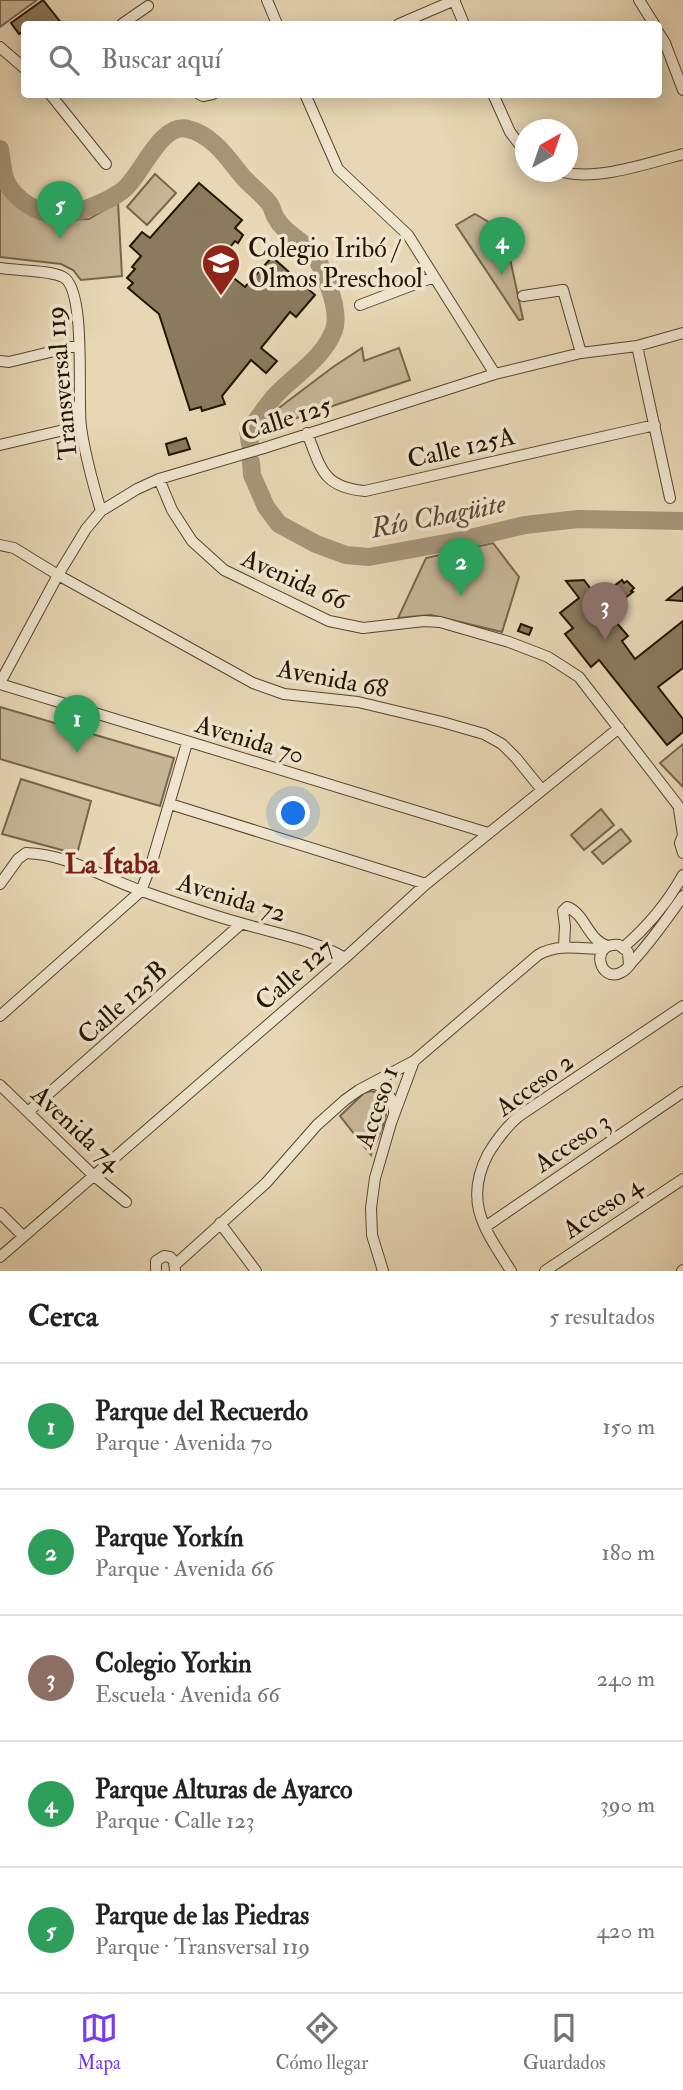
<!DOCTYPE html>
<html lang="es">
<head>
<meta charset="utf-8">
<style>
	:root { --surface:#fff; --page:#f2f2f2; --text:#222; --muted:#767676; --line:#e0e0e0; --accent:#7c3aed }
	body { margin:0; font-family:"IM FELL Double Pica",serif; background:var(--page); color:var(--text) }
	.compass { position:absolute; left:515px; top:119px; width:63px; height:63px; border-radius:50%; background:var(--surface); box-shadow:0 4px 18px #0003; rotate:40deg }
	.you { position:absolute; left:294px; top:814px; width:24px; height:24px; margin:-18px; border:5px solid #fff; border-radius:50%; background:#1a73e8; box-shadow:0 0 0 10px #1a73e833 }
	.badge { display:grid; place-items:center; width:46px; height:46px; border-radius:50%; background:var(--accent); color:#fff; font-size:23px; font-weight:700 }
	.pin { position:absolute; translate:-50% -58px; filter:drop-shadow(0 2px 4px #0008) }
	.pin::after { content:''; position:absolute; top:37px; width:24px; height:21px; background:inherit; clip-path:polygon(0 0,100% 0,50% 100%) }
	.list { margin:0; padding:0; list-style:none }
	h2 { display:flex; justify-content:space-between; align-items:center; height:91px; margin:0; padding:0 28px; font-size:30px }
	h2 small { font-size:23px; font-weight:400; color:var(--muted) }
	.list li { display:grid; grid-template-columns:46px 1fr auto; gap:21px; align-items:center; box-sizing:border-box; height:126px; padding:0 28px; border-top:2px solid var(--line) }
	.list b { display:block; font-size:26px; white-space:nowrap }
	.list p { margin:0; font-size:23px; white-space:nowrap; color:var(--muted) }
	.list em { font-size:23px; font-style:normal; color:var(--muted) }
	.icon { flex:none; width:38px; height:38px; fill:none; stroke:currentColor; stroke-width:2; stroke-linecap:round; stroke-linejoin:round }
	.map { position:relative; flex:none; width:683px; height:1271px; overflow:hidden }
	.search { position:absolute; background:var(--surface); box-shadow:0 4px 18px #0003; left:21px; right:21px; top:21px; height:77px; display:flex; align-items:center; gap:18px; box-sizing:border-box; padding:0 24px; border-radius:7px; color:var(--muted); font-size:26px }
	.sheet { height:721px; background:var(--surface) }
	nav { display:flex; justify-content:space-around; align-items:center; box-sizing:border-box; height:98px; border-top:2px solid var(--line); background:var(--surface); font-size:19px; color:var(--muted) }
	nav a { display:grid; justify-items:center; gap:4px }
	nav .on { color:var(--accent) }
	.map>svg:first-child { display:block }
</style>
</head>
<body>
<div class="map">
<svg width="683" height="1271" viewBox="0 0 683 1271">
	<rect width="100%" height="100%" fill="#e7d7b4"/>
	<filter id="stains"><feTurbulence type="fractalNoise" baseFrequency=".00286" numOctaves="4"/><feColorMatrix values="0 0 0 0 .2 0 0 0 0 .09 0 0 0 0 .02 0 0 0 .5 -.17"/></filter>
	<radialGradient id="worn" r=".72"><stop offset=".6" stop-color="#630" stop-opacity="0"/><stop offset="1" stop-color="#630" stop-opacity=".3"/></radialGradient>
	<!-- green -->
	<path fill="#c6b696" stroke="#76664c" stroke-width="2" d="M 0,0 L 37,0 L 0,27 Z
		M 155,174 L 176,193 L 147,225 L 127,207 Z
		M 0,182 L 6,195 L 25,211 L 60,220 L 89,219 L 118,202 L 122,276 L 81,280 L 73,270 L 61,264 L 0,257 Z
		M 475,214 L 504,231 L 523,319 L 519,320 L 456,225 Z
		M 362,348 L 364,361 L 399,348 L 410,380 L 270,427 L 276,410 L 333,367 Z
		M 493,543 L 519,577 L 502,632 L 431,615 L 398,618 L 426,558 Z
		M 0,707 L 174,758 L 160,806 L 0,759 Z
		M 683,744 L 683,787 L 660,763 Z
		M 21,779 L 91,801 L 77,854 L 2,834 Z
		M 601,809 L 614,825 L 584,850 L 571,835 Z
		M 621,829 L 631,841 L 603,864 L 592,852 Z
		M 371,1091 C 402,1097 378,1136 371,1155 L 340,1116 L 364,1093 Z"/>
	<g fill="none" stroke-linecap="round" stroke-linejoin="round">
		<!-- river -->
		<path stroke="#a59577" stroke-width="18" d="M 0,149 C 2,159 2,171 6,181 C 15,200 37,213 57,215 C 73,216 109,201 122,191 C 141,178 160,121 188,129 C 213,135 228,159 243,177 C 251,186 262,194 269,203 C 273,208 273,214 276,218 C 283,231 296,237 307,247 C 322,260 341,310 334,330 C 323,359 294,375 274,397 C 265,408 257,420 248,431 L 250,444
			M 251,462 L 252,475 L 266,507 L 279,524 L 316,544 L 346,555 L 369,557 L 462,540 L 525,525 L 578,519 L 683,521"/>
	</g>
	<!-- building -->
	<path fill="#8a7a5e" stroke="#261501" stroke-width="2" d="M 43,0 L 62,24 L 24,24 L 24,30 L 19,34 L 11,23 Z
		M 199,183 L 242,220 L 235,228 L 243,235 L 238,243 L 235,241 L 216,264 L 245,287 L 272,257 L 315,295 L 296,317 L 290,312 L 261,348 L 277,361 L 266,373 L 251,360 L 222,396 L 225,404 L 202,411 L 201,407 L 190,410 L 159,314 L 128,288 L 133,283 L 127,278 L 135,269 L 132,267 L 141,256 L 130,246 L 142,232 L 150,238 Z
		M 186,438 L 190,449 L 169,455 L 166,444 Z
		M 584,580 L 594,593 L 602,586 L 606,592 L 622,580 L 624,583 L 627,581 L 634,588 L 631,591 L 633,592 L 616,605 L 624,614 L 615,621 L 628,636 L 622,641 L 635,659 L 683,621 L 683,668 L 658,687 L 683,719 L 683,732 L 667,745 L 599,660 L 591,667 L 565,634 L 573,628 L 560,613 L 579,598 L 566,581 Z
		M 683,587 L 683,601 L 667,600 Z
		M 521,624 L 532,628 L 529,635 L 518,631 Z"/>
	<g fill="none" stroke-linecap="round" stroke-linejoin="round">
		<defs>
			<path id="street" d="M 267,0 L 277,24
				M 454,0 L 464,24
				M 639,0 L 654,24
				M 122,24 L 148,6
				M 399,24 L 455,0
				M 658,32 L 665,43 L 683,90
				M 0,47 L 24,68
				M 50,94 L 106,164
				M 199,94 L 203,96 L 213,94
				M 305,94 L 338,169 L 408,235 L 495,374
				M 493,94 L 510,132 L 526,153
				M 563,172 C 598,181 648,163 683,154
				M 0,268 C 17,271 50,270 63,277 C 87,289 77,399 81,427 C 85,456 93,484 101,511
				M 523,296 L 563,290 L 581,353
				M 360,305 L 434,277
				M 637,346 L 670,498
				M 0,361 L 9,362 L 79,345
				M 307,433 C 321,468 322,487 365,491 L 655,425
				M 0,445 L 81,426
				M 159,479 L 172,510 L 192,541 L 224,570 L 329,621 L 363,628 L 424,621 L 440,622 L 509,642 L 548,657 L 579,677 L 683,812
				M 0,545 L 14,548 L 58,575 L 253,683 L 284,694 L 358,702 L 442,722 L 484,734 L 502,744 L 516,758 L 542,790
				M 0,683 L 58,575 L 86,529 L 101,511 L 137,489 L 159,479 L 264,448 L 495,374 L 581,353 L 637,346 L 683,333
				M 0,684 L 488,833
				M 170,804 L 426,884
				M 679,809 L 683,835
				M 683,835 L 680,843 L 683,853
				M 0,884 L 18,859 L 26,853 C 67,854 104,878 142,891 C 176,903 210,915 244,924 C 278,934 314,940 345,958
				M 564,946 L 565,926 L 563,911 L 567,907 C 586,914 587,940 608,946
				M 624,947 C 647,927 668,902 683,875
				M 629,965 L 628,952 L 619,945 C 588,942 600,985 622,972 C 627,970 630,964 633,961 C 652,940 667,919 683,896
				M 0,1016 L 141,891 L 151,865 L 187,743
				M 373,1083 C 387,1089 392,1096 394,1111
				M 0,1085 L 93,1175 L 126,1202
				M 29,1111 L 241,924
				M 0,1213 L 23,1236
				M 220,1223 L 256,1271
				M 485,1227 L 683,1092
				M 0,1257 L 345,958 L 426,884 L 619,728
				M 176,1264 L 266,1183 L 317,1125 L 345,1100 L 359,1090 L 414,1061
				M 156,1271 L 156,1261 L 164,1256 L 170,1257 L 174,1261 L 175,1271
				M 383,1271 L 372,1235 L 371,1208 L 375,1178 L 391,1123 L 414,1061 L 538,955 C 559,943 580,949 603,949
				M 511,1271 C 485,1230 463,1202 488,1154 C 497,1139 506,1127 519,1116 L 683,1006
				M 545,1271 L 683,1179
				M 682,1271 L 683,1270"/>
		</defs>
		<!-- street casing -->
		<use href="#street" stroke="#56462e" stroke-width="12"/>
		<!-- street -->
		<use href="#street" stroke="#efe5ce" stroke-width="10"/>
	</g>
	<!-- icons -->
	<defs>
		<symbol id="school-pin" viewBox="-11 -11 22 30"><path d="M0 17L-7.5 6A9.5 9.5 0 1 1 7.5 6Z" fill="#8f2418" stroke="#efe5ce"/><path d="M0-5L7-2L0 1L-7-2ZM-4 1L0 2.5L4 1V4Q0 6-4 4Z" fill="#fff"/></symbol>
	</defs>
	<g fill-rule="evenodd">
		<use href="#school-pin" x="199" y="241" width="44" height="60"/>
	</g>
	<g text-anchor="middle" stroke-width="7" stroke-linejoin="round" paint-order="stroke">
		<!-- poi labels -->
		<g font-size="26" fill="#261501" stroke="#efe5ce" text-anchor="start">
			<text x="248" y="257">Colegio Iribó /<tspan x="248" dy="30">Olmos Preschool</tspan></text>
		</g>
		<!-- street labels -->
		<g font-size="26" fill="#261501" stroke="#efe5ce">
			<text transform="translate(61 383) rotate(-95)" y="9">Transversal 119</text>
			<text transform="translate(286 418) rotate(-18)" y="9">Calle 125</text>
			<text transform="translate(461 447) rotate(-13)" y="9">Calle 125A</text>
			<text transform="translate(295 579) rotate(24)" y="9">Avenida 66</text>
			<text transform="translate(333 678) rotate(11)" y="9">Avenida 68</text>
			<text transform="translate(250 739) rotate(17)" y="9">Avenida 70</text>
			<text transform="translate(232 897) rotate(17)" y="9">Avenida 72</text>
			<text transform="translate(294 974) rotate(-41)" y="9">Calle 127</text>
			<text transform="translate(122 1002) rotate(-42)" y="9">Calle 125B</text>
			<text transform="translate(534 1084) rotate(-36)" y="9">Acceso 2</text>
			<text transform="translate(376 1107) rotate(-71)" y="9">Acceso 1</text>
			<text transform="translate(77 1128) rotate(43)" y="9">Avenida 74</text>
			<text transform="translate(572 1142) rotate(-34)" y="9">Acceso 3</text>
			<text transform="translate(602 1207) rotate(-34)" y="9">Acceso 4</text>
		</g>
		<!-- water labels -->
		<g font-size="28" font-style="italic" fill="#594830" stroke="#efe5ce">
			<text transform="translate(438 515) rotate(-11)" y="10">Río Chagüite</text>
		</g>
		<!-- neighbourhood labels -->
		<g font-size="28" font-weight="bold" fill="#7a1f14" stroke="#efe5ce">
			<text x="112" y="873">La Ítaba</text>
		</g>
	</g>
	<rect width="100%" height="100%" filter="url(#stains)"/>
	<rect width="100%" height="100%" fill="url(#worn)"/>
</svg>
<svg class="compass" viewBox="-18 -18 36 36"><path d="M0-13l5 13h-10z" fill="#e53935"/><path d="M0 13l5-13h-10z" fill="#767676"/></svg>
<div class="you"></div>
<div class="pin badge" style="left:77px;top:753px;background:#2e9e5b">1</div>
<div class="pin badge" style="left:461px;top:596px;background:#2e9e5b">2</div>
<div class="pin badge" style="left:605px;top:640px;background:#8d6e63">3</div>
<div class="pin badge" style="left:502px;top:275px;background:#2e9e5b">4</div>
<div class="pin badge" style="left:60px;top:239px;background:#2e9e5b">5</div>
<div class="search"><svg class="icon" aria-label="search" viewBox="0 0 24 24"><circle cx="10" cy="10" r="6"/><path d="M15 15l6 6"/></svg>Buscar aquí</div>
</div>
<section class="sheet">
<h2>Cerca<small>5 resultados</small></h2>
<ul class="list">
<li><span class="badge" style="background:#2e9e5b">1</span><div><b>Parque del Recuerdo</b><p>Parque · Avenida 70</p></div><em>150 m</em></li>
<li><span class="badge" style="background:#2e9e5b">2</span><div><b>Parque Yorkín</b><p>Parque · Avenida 66</p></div><em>180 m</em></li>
<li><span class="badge" style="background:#8d6e63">3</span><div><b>Colegio Yorkin</b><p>Escuela · Avenida 66</p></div><em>240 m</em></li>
<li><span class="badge" style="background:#2e9e5b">4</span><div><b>Parque Alturas de Ayarco</b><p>Parque · Calle 123</p></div><em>390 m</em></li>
<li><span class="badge" style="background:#2e9e5b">5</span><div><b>Parque de las Piedras</b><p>Parque · Transversal 119</p></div><em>420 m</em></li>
</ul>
</section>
<nav>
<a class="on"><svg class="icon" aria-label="map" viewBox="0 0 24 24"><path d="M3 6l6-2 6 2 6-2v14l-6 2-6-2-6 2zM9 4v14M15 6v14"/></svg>Mapa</a>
<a><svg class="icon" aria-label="directions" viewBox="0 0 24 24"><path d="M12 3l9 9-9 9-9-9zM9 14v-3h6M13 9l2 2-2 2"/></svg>Cómo llegar</a>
<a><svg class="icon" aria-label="saved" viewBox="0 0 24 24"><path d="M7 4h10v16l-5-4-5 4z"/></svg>Guardados</a>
</nav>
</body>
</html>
